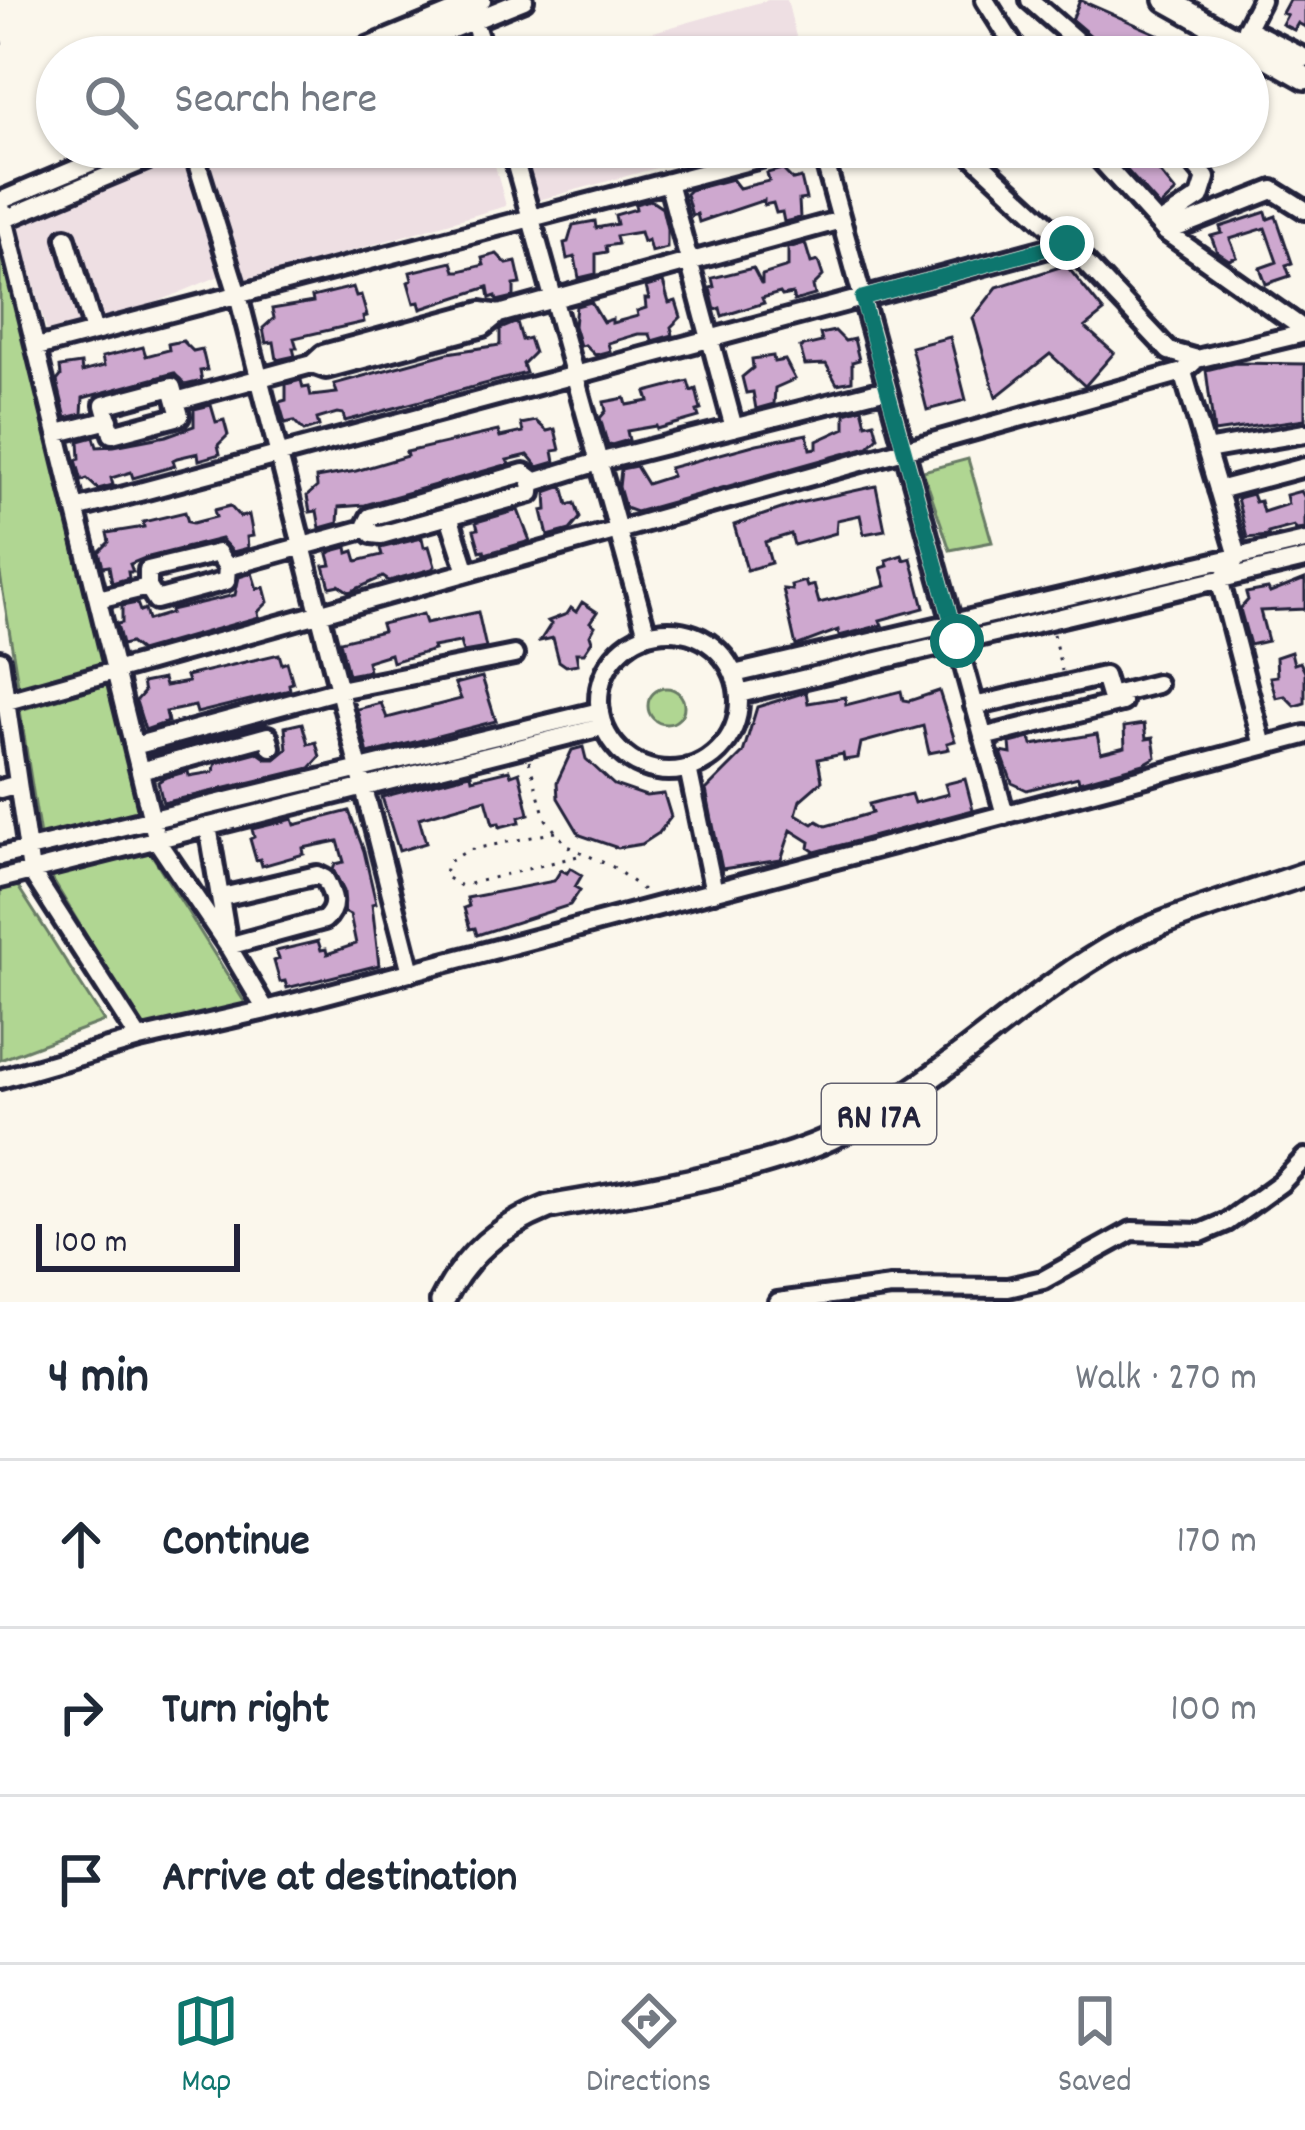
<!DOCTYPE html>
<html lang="en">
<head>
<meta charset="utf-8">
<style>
	:root { --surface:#fff; --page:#f6f6f7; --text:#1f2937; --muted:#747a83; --line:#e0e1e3; --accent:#0f766e }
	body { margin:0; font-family:Dekko,sans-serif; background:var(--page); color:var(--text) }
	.scale { position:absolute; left:36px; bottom:30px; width:204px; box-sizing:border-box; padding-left:12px; border:6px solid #22223b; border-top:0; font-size:33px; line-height:42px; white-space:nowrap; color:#22223b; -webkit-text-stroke:9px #fbf7ec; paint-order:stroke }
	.stop { position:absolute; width:36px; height:36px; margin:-27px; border:9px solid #0f766e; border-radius:50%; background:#fff }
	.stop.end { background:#0f766e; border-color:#fff; box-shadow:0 3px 12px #0008 }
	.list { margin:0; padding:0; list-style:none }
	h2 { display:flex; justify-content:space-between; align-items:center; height:156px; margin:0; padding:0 48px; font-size:51px }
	h2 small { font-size:39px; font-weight:400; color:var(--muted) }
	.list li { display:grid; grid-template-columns:78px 1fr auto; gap:36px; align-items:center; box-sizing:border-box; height:168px; padding:0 48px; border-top:3px solid var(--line) }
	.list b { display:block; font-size:45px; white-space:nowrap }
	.list em { font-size:39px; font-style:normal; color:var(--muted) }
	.icon { flex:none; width:66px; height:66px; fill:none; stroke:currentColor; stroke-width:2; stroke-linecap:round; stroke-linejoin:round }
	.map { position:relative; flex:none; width:1305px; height:1302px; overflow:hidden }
	.search { position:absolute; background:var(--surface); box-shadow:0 3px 9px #0004; left:36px; right:36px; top:36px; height:132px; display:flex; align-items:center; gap:30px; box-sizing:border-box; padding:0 42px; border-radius:66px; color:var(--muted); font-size:45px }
	.sheet { height:660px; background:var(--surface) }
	nav { display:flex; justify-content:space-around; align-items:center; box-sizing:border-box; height:168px; border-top:3px solid var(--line); background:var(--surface); font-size:33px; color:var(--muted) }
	nav a { display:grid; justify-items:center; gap:6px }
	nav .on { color:var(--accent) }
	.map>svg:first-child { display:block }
</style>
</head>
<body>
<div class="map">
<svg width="1305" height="1302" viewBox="0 0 1305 1302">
	<rect width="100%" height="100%" fill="#fbf7ec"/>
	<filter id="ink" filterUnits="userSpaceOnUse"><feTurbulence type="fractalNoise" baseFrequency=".00833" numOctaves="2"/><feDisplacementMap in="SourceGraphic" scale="24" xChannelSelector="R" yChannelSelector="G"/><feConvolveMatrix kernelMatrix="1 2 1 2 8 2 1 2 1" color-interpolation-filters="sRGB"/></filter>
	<g filter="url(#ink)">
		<!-- built -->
		<path fill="#eedfe3" d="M 768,0 L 787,0 L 801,57 L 564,57 Z
			M 197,147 L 490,147 L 506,206 L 245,282 Z
			M 525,147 L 733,147 L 535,201 Z
			M 180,155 L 224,274 L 107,323 L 47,332 L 18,226 Z"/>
		<!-- green -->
		<path fill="#b0d692" stroke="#697c66" stroke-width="3" d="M 0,247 L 103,667 L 19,690 L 0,574 Z
			M 968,459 L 992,542 L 950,550 L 923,471 Z
			M 110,684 L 142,813 L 40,836 L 20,710 Z
			M648 706a18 18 0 1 1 36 0a18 18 0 1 1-36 0Z
			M 150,852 L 247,1006 L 145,1033 L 51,877 Z
			M 17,885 L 104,1021 L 0,1060 L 0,889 Z"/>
		<!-- building -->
		<path fill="#cea8cf" stroke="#22223b" stroke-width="3" d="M 1080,0 L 1164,37 L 1153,57 L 1131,57 L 1092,37 L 1072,20 Z
			M 1289,0 L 1305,0 L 1305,27 L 1298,23 L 1294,30 L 1282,24 L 1287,15 L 1282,13 Z
			M 1106,147 L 1139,147 L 1176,192 L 1160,207 Z
			M 782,169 L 793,180 L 801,178 L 806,199 L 799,200 L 800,218 L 784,222 L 782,212 L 776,213 L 773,203 L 764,205 L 764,200 L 699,222 L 697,214 L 692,216 L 686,194 L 690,190 L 732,179 L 739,188 L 769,181 L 767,173 Z
			M 650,200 L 662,208 L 667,229 L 667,248 L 651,252 L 648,240 L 643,242 L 640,232 L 616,236 L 618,244 L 606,246 L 607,252 L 596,254 L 596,274 L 579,278 L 575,257 L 567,259 L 564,243 L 568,242 L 573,225 L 595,221 L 596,228 L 617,224 L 615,215 L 636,209 L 635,204 Z
			M 1266,212 L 1268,219 L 1276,216 L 1292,263 L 1286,265 L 1290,276 L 1266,284 L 1260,268 L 1277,262 L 1265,228 L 1230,239 L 1237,257 L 1229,260 L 1217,252 L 1211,236 L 1222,233 L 1220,227 Z
			M 805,243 L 811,263 L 818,261 L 823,276 L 813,286 L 815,295 L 794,301 L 792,294 L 782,296 L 780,293 L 762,298 L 764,303 L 722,316 L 720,308 L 715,310 L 710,288 L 714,287 L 712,278 L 753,268 L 762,285 L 762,275 L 788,267 L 788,248 Z
			M 497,254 L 507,264 L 516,262 L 521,284 L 514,285 L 514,297 L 497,301 L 496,296 L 490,298 L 488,287 L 421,309 L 419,302 L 414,303 L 408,282 L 412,280 L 410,272 L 452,262 L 455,271 L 460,271 L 484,265 L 482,258 Z
			M 1066,265 L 1104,312 L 1085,327 L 1114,353 L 1085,386 L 1050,354 L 996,397 L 973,318 L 997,287 Z
			M 663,282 L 669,303 L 676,301 L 681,317 L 671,327 L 673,335 L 652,341 L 650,334 L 638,334 L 608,343 L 610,351 L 595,355 L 585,345 L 580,346 L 574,326 L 576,306 L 591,302 L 603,322 L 612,319 L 612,323 L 638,316 L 637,311 L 646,308 L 645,299 L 649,299 L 646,287 Z
			M 353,287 L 356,296 L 361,295 L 367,316 L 363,317 L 364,322 L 294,338 L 297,348 L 293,348 L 295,356 L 277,360 L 274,342 L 266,343 L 263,328 L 274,318 L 272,309 L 313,302 L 312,297 Z
			M 517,322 L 522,340 L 529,338 L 534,353 L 523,364 L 526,373 L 345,421 L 343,414 L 337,413 L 317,419 L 319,426 L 304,431 L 294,421 L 285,423 L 279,402 L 286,400 L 286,384 L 301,380 L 303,388 L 309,387 L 311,396 L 337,393 L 334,384 L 448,353 L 500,345 L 500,329 Z
			M 835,331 L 845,341 L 854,339 L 859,360 L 852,362 L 852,381 L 837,384 L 826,364 L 805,365 L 800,347 L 822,342 L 820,334 Z
			M 950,337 L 966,400 L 927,410 L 911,347 Z
			M 183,341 L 193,351 L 202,349 L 207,370 L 200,371 L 202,381 L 185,385 L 174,373 L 101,393 L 83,398 L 82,414 L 66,418 L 57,381 L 61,376 L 60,367 L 81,364 L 82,372 L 104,366 L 102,357 L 143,347 L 146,356 L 169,350 L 168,344 Z
			M 773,356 L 774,362 L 785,360 L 795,379 L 775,388 L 774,404 L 756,409 L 753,392 L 746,393 L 742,377 L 753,368 L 752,359 Z
			M 1235,363 L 1305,364 L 1305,419 L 1214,432 L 1206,370 Z
			M 688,381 L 691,391 L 696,389 L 701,410 L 697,411 L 699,417 L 657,429 L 656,426 L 627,431 L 629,440 L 608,446 L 600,418 L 606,411 L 604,402 L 625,398 L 627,405 L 649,401 L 646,392 Z
			M 211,405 L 216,422 L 224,420 L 228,435 L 218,445 L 220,454 L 199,460 L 198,453 L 177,458 L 173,460 L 175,466 L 133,478 L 131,472 L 111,478 L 113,485 L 98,489 L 87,479 L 82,481 L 76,460 L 80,459 L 79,441 L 94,437 L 97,447 L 114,446 L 166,436 L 194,426 L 194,409 Z
			M 862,408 L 866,424 L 874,422 L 878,437 L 868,447 L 636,512 L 625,508 L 619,487 L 621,469 L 636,466 L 647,484 L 672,476 L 669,468 L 757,444 L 807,434 L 810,449 L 817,448 L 817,441 L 845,428 L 845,413 Z
			M 536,421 L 547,431 L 555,429 L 560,450 L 553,451 L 555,462 L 538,467 L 528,455 L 507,460 L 509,464 L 365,505 L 339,507 L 338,523 L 320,528 L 317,511 L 310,512 L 307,496 L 317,487 L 316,478 L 356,471 L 407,456 L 406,452 L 498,431 L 500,437 L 523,432 L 521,424 Z
			M 563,486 L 568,505 L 575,503 L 580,518 L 570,530 L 548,536 L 542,511 L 547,510 L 546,492 Z
			M 876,486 L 885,530 L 864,534 L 860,515 L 837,520 L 836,533 L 794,545 L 791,534 L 765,542 L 771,563 L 747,570 L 734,525 L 799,503 Z
			M 1301,491 L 1305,498 L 1305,529 L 1296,530 L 1294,526 L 1268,533 L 1269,536 L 1247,538 L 1237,498 L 1252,494 L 1255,502 L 1260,501 L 1263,512 L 1288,504 L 1286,495 Z
			M 230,506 L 240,517 L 249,515 L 253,536 L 247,537 L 248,548 L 233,552 L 221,539 L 145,558 L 130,564 L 133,572 L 128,572 L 129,578 L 112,583 L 109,566 L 103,567 L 99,552 L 109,542 L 107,533 L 144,527 L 143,522 L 185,512 L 188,522 L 193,523 L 216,517 L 214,510 Z
			M 518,510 L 530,541 L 485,554 L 484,550 L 480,551 L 474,530 L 478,529 L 476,522 Z
			M 422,538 L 424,547 L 429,546 L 435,566 L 432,569 L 389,581 L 383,577 L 349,592 L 339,585 L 330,587 L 324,566 L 331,565 L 328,554 L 332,551 L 347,547 L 348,553 L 354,551 L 357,561 L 382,555 L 380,548 Z
			M 902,555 L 904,560 L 911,558 L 924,608 L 880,620 L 882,625 L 839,636 L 838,630 L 796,646 L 783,589 L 792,590 L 791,585 L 805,581 L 807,587 L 814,585 L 819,603 L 886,586 L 881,568 L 888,566 L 886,560 Z
			M 252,573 L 257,589 L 264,587 L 268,602 L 258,612 L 259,617 L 140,651 L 130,643 L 122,645 L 117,624 L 122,623 L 122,606 L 137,603 L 140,611 L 145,609 L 148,620 L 171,613 L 170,610 L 235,595 L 239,577 Z
			M 1305,579 L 1305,609 L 1260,611 L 1268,641 L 1250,645 L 1240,609 L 1248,600 L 1246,593 L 1268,589 L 1270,593 Z
			M 582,602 L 597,612 L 590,622 L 595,626 L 590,635 L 592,641 L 584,653 L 576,653 L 578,664 L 566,666 L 559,661 L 553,638 L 540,641 L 551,624 L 548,621 L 567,614 L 571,608 L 576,612 Z
			M 478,612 L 486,648 L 463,652 L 460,642 L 433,647 L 434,650 L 392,662 L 390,654 L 367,661 L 369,671 L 348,675 L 340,641 L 383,631 L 381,624 L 423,614 L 426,623 Z
			M 1291,652 L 1294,664 L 1300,662 L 1305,672 L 1305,703 L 1295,706 L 1285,696 L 1276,698 L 1270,677 L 1277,676 L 1276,657 Z
			M 279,654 L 282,664 L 287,662 L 293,683 L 289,684 L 290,690 L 197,713 L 195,706 L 166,712 L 168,722 L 145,730 L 136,701 L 144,692 L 142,683 L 163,679 L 165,686 L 188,682 L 186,676 Z
			M 482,677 L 496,721 L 368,754 L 357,709 L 381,703 L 387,718 L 418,710 L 461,699 L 455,684 Z
			M 901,691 L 903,700 L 909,701 L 939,691 L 955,741 L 947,743 L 949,749 L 929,753 L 923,726 L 861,743 L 858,758 L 844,760 L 843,754 L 818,759 L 822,781 L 800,800 L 796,814 L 813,824 L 817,821 L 826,826 L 872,813 L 869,804 L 884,800 L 911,794 L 914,803 L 948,794 L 945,784 L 965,779 L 973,810 L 815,852 L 809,848 L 810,842 L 791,830 L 781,860 L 722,869 L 706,790 L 743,753 L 757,707 L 806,692 L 808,703 L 845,697 L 846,705 Z
			M 302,723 L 308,744 L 316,742 L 320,757 L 310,768 L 163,803 L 158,782 L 164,778 L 188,771 L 189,776 L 213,772 L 216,763 L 257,752 L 267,759 L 275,759 L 287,749 L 285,727 Z
			M 1144,724 L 1146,739 L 1153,738 L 1156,757 L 1144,764 L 1079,782 L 1078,777 L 1027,790 L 1012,783 L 1001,752 L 1011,754 L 1010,743 L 1030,738 L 1032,745 L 1097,734 L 1101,753 L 1125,747 L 1124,727 Z
			M 583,747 L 586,759 L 614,785 L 646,796 L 664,794 L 671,817 L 659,833 L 642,844 L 618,848 L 580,835 L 558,798 L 557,782 L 572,750 Z
			M 509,770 L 511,775 L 519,772 L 523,788 L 529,814 L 519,817 L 520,822 L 500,827 L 499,823 L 493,824 L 486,799 L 419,818 L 426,843 L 399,851 L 382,797 L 466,775 L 471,774 L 472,779 Z
			M 349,811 L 364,851 L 376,903 L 372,904 L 379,965 L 287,988 L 285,981 L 280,982 L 274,961 L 279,959 L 276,951 L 318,941 L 321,950 L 326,949 L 327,954 L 356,944 L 350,915 L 344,912 L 344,891 L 333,870 L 335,864 L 344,862 L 338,841 L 303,848 L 304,854 L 262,866 L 260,859 L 256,860 L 250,839 L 254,837 L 252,829 L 293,819 L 295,825 Z
			M 570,868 L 582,875 L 575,887 L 580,890 L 570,905 L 477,935 L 475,928 L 470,929 L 464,908 L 469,906 L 467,898 L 554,881 L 561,870 L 567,873 Z"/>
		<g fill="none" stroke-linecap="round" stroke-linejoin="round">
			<defs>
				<path id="minor" d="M 985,0 L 1021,57
					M 1030,0 L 1095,57
					M 471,12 L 485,57
					M 1246,28 L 1305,58
					M 1242,37 L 1261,0
					M 343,57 L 482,0
					M 383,57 L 524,0
					M 192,147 L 238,295 L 411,972
					M 511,147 L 647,634
					M 821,147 L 1005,815
					M 1089,147 L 1166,232 L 1305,330
					M 668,182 L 734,428
					M 0,201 L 128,147
					M 0,202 L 157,841 L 228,946 L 266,1010
					M 0,221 L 177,147
					M 1159,224 L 1200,197 L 1206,178 L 1180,147
					M 1166,232 L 1273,190 L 1305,210
					M 66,238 L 94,332
					M 481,311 L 499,314 L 483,327 L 326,369 L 312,364 L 323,354 Z
					M 499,314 L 841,220
					M 37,347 L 803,147
					M 1197,359 L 1305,333
					M 1183,372 L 1238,556 L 1220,582 L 1263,746
					M 172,387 L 180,416 L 112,434 L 104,405 Z
					M 176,401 L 312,364
					M 58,433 L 109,420
					M 1206,450 L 1305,433
					M 524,473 L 532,479 L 531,493 L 381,535 L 372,534 L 366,525 L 370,517 Z
					M 531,483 L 598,462 L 887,389
					M 1218,490 L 1305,467
					M 76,509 L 1067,243
					M 449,516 L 467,572
					M 148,587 L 148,570 L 218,553 L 227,567
					M 98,599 L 148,587 L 156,600 L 226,581 L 227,567 L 368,528
					M599 701a70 70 0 1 1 140 0a70 70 0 1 1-140 0Z
					M 0,660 L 31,871 L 139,1039 L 266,1010 L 1305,735
					M 734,674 L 1305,541
					M 739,694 L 1305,559
					M 0,703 L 1183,372 L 1197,359 L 1169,351 L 1067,243 L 963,147
					M 974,706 L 1104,676 L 1110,696 L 1157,684
					M 983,737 L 1122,702
					M 134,746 L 339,690 L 514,655
					M 688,768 L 714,892
					M 140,771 L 268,736 L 271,747
					M 0,789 L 18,784
					M 208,826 L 227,939
					M 0,856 L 600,711
					M 0,879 L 602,727
					M 222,897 L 317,875 L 325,879 C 333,894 339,907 324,920 L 228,946
					M 0,1079 L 139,1039
					M 778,1302 L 891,1287 L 1008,1288 L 1043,1280 L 1132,1231 L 1201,1233 L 1227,1222 L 1281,1183 L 1305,1158"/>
				<path id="major" d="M 1166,0 L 1305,78
					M 442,1302 C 466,1254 499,1227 548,1207 C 636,1191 750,1175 831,1138 C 931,1091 1007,1010 1101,953 C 1154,920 1244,896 1305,874"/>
			</defs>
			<!-- minor casing -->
			<use href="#minor" stroke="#22223b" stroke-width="26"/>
			<!-- major casing -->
			<use href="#major" stroke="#22223b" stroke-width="30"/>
			<!-- path -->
			<path stroke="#22223b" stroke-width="3" stroke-dasharray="3 9" stroke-linecap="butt" d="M 0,43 L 9,44
				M 1053,634 L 1062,671
				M 529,761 L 545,818 L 567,846 L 613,867 L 647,893
				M 556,832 L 469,850 L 448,862 L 444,876 L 461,886 L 582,855"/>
			<!-- minor -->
			<use href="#minor" stroke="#fbf7ec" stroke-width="16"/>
			<!-- major -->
			<use href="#major" stroke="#fbf7ec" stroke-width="21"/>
		</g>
	</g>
	<g fill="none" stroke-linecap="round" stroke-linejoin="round" filter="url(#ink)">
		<!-- route -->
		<path stroke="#0f766e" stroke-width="15" d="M 957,641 L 862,298 L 1067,243"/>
	</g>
	<g text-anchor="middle" stroke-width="10" stroke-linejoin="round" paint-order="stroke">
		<!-- shield labels -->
		<rect fill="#fbf7ec" stroke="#636270" stroke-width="3" x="822" y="1084" width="114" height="60" rx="9"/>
		<g font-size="36" font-weight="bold" fill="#22223b">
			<text x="879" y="1127">RN 17A</text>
		</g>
	</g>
</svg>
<div class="scale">100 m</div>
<div class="stop" style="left:957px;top:641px"></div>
<div class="stop end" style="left:1067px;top:243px"></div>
<div class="search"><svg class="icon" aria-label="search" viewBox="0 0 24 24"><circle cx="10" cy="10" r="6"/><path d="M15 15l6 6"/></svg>Search here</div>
</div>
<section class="sheet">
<h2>4 min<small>Walk · 270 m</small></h2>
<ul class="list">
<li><svg class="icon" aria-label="ahead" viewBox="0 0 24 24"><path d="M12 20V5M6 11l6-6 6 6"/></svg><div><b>Continue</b></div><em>170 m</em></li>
<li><svg class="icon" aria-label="right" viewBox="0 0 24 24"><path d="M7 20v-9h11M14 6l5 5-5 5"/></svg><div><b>Turn right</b></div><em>100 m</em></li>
<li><svg class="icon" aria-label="arrive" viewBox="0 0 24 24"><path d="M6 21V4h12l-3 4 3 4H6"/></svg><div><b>Arrive at destination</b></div></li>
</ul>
</section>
<nav>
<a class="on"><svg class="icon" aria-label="map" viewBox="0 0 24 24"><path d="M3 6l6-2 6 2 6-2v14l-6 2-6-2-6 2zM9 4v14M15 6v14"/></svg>Map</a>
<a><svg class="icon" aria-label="directions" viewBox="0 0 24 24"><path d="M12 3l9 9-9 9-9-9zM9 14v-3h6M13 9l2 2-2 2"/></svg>Directions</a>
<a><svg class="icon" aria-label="saved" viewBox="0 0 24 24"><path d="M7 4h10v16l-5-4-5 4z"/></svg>Saved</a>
</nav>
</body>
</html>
